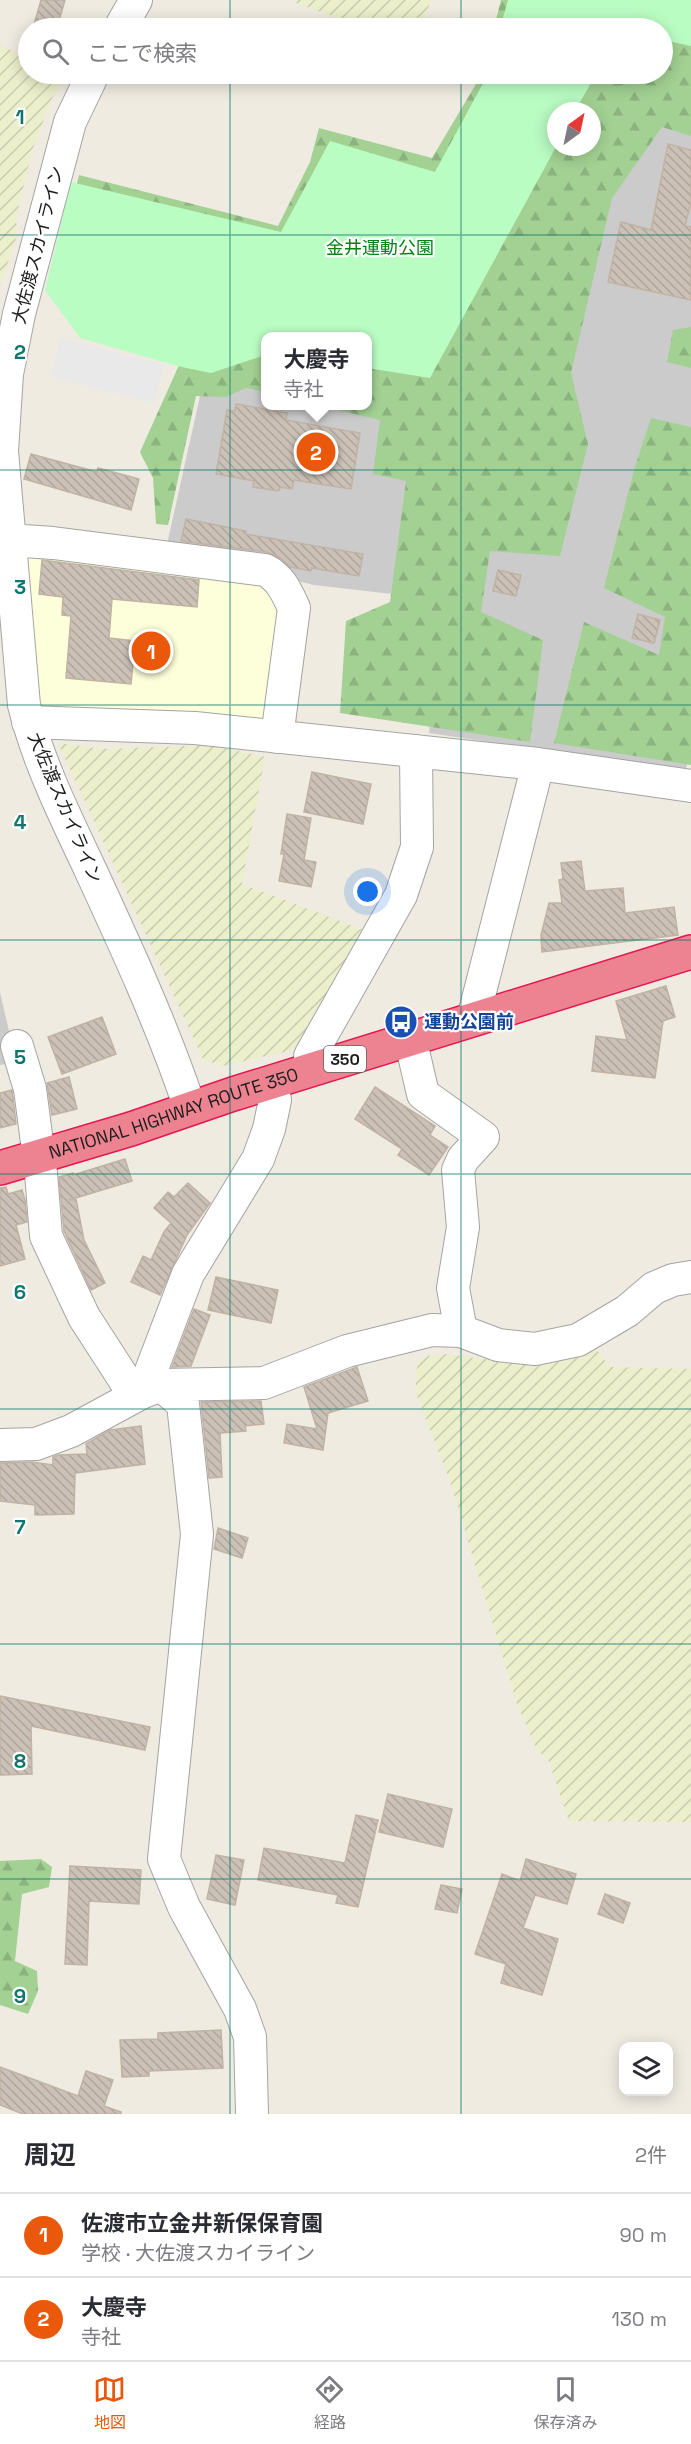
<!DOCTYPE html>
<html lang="ja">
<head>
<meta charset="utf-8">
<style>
	:root { --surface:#fff; --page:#f7f7f7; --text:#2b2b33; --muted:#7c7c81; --line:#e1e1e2; --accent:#ea580c }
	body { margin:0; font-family:"Space Grotesk","Noto Sans JP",sans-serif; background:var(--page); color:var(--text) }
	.controls { position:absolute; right:18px; bottom:18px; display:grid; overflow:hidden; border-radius:12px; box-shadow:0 3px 15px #0003 }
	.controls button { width:54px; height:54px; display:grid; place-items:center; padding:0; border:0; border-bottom:2px solid var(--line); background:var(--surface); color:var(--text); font:30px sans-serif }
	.compass { position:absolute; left:547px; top:102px; width:54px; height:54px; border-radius:50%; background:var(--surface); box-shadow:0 3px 15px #0003; rotate:33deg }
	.you { position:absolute; left:368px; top:892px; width:21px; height:21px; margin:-15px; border:4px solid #fff; border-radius:50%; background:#1a73e8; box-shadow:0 0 0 9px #1a73e833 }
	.badge { display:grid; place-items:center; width:39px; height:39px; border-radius:50%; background:var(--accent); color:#fff; font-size:20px; font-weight:700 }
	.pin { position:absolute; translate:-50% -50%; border:3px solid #fff; box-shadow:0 2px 6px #0006 }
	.popup { position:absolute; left:261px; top:332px; width:111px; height:78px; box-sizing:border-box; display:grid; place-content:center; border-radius:12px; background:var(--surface); filter:drop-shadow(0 2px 4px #0005); font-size:20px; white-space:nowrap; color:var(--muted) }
	.popup b { font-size:22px; color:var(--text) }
	.popup::after { content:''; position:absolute; left:50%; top:100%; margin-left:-12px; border:12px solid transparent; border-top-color:var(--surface) }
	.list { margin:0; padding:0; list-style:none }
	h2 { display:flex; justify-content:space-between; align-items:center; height:78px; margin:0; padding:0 24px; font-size:26px }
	h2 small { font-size:20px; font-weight:400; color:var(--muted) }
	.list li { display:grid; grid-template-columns:39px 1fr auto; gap:18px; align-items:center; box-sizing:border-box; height:84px; padding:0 24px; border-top:2px solid var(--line) }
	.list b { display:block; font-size:22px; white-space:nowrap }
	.list p { margin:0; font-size:20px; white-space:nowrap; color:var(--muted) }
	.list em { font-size:20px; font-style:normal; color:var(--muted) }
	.icon { flex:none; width:33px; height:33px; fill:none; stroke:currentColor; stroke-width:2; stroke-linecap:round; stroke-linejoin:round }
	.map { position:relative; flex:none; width:691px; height:2114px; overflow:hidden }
	.search { position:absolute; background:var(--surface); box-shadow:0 3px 15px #0003; left:18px; right:18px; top:18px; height:66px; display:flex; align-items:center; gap:15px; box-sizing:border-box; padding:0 21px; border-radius:33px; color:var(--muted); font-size:22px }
	.sheet { height:246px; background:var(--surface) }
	nav { display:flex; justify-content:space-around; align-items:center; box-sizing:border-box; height:84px; border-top:2px solid var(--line); background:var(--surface); font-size:16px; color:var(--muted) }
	nav a { display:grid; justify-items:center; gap:3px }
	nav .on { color:var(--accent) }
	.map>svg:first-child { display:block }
</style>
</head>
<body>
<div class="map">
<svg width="691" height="2114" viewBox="0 0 691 2114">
	<defs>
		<pattern id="farmland-furrows" width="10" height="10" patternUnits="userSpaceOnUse" patternTransform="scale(1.5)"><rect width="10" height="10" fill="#ebefcb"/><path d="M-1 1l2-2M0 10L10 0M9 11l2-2" fill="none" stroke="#c9ccae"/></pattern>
		<pattern id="forest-firs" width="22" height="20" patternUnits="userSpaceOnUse" patternTransform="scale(1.5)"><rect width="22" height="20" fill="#a2d193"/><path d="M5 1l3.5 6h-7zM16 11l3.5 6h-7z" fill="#8bb37e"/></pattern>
		<pattern id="building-back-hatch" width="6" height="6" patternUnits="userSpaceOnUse" patternTransform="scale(1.5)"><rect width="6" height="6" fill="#cbc1b7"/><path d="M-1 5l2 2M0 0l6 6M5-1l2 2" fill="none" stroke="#aea59d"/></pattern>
	</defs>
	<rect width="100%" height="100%" fill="#efebe1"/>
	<!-- education -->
	<path fill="#fdffda" d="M 25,545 L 281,584 L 264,720 L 40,716 Z"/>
	<!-- religious -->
	<path fill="#cbcbcb" d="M 691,84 L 691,753 L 685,771 L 429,733 L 478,323 L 592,147 Z
		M 265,360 L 265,406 L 367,406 L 429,381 L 392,594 L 314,585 L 166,549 L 202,387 Z
		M 0,992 L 16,1062 L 0,1065 Z"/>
	<!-- farmland -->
	<path fill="url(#farmland-furrows)" d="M 297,0 L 431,0 L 421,28 L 366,28 L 296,3 Z
		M 0,45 L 28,58 L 28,74 L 62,74 L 67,76 L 52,98 L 32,151 L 16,218 L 17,236 L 0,285 Z
		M 58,743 L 104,749 L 211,745 L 265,757 L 242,884 L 369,932 L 304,1040 L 289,1051 L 222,1066 L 203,1059 Z
		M 583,1346 L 596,1349 L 610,1367 L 691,1369 L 691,1822 L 569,1821 L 548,1759 L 537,1750 L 517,1704 L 450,1481 L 418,1399 L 415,1378 L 418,1362 L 428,1356 L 444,1354 L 523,1364 L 562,1361 Z"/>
	<!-- forest -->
	<path fill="url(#forest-firs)" fill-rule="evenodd" d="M 501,0 L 691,0 L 691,136 L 662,127 L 612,198 L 571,373 L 588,444 L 560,556 L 490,551 L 481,612 L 543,640 L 530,742 L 340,713 L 346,621 L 390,602 L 406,481 L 373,474 L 380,420 L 321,406 L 367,406 L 367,353 L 376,355 L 333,236 L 52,287 L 79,175 L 278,226 L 310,162 L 319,128 L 432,158 L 482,74 L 662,74 L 662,28 L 494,28 ZM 556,111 L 592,111 L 592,147 L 556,147 Z
		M 691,327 L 691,368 L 667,362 L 673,330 Z
		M 265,336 L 265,392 L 246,388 L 226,397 L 196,396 L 168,525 L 156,524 L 153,478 L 140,452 L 188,345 Z
		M 651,418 L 691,427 L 691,765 L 554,743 L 584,622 L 659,655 L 665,617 L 604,588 L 634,470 Z
		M 41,1859 L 52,1867 L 49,1887 L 22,1894 L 15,1961 L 37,1971 L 38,1991 L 28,2014 L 0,2005 L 0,1861 Z"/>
	<!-- park -->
	<path fill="#bafdc3" d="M 508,0 L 691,0 L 691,46 L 663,40 L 662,28 L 500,28 Z
		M 488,74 L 596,74 L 575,111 L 556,111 L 556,147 L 430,378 L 367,368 L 367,336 L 265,336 L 265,355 L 211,373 L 177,366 L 80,338 L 45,290 L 71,182 L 281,232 L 330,141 L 435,172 Z"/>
	<!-- parking -->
	<path fill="#e9e9e9" d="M 61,338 L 164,365 L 154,403 L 51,377 Z"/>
	<!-- building -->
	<path fill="url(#building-back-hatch)" stroke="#c1b2a3" stroke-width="1.5" d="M 41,0 L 65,0 L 57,28 L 33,28 Z
		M 668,144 L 691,150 L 691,202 L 685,226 L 691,227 L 691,300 L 608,282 L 621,222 L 651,230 Z
		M 236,404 L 287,413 L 286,420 L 360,433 L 351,489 L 294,480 L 292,489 L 280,487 L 279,491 L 253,487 L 254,481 L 216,474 L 227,410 L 235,411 Z
		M 31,454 L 97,472 L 98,468 L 139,479 L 131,510 L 24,479 Z
		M 186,519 L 246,531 L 245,534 L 363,554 L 359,576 L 312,568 L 311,571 L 290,567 L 280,558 L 267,552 L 181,541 Z
		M 42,560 L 199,580 L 197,607 L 112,599 L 109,638 L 135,641 L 131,684 L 66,678 L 71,616 L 62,615 L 63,597 L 39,594 Z
		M 498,570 L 521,575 L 516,596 L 493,591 Z
		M 638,614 L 660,620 L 654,643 L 632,638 Z
		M 312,772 L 371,784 L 363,824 L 304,812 Z
		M 287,814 L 311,818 L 304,860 L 316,862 L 311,887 L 279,881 L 284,854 L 281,854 Z
		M 581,861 L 585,891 L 623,888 L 625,913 L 674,907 L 678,935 L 542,952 L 541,935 L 549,903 L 562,903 L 559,880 L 563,879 L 561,863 Z
		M 666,986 L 675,1017 L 663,1021 L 655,1078 L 592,1071 L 596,1036 L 627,1040 L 616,1001 Z
		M 102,1017 L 116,1054 L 62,1074 L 48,1037 Z
		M 69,1077 L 77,1109 L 52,1115 L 47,1083 Z
		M 375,1087 L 435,1126 L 430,1135 L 448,1147 L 429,1175 L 398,1155 L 402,1149 L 355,1119 Z
		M 12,1090 L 16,1124 L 0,1128 L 0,1093 Z
		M 125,1159 L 132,1181 L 69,1200 L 76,1199 L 84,1240 L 105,1283 L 91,1290 L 64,1231 L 59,1177 L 73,1173 L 73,1175 Z
		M 188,1183 L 210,1203 L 187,1235 L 160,1295 L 131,1282 L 143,1256 L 151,1260 L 164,1232 L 171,1223 L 154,1208 L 168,1192 L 174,1197 Z
		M 6,1187 L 8,1194 L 22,1190 L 25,1200 L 27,1222 L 16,1225 L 25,1259 L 0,1266 L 0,1188 Z
		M 216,1277 L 278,1290 L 271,1323 L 208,1310 Z
		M 194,1309 L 210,1315 L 191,1366 L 172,1367 Z
		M 357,1367 L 368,1401 L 328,1413 L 323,1450 L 284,1443 L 287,1424 L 317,1429 L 304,1387 Z
		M 261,1401 L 264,1424 L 245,1426 L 246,1431 L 220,1433 L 222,1477 L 209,1478 L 201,1402 Z
		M 141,1426 L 145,1464 L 75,1473 L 74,1514 L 35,1515 L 35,1505 L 0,1501 L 0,1463 L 32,1462 L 53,1465 L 53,1457 L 58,1455 L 87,1454 L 86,1444 L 110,1430 Z
		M 218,1528 L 248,1538 L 242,1558 L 214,1549 Z
		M 0,1696 L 150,1727 L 145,1750 L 31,1726 L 32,1774 L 0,1775 Z
		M 388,1794 L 452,1809 L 443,1847 L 379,1832 Z
		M 356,1815 L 378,1820 L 358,1907 L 336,1903 L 338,1895 L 258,1880 L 264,1848 L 345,1863 Z
		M 216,1855 L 244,1860 L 235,1905 L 207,1899 Z
		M 526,1859 L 576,1874 L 567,1904 L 535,1895 L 523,1928 L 558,1939 L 542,1995 L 501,1983 L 506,1964 L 475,1954 L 502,1874 L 520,1881 Z
		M 70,1866 L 141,1870 L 139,1904 L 89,1901 L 87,1965 L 65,1964 Z
		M 441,1885 L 462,1889 L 457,1913 L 435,1909 Z
		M 605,1894 L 630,1903 L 623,1923 L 598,1914 Z
		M 221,2030 L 223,2068 L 149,2071 L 149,2076 L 122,2077 L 120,2040 L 158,2039 L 158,2033 Z
		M 0,2067 L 78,2096 L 86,2071 L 113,2080 L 104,2106 L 121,2112 L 121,2114 L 23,2114 L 0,2105 Z"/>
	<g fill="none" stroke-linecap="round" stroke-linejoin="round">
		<defs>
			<path id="minor" d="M 120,28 L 136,0
				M 93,74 L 70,122 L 19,314 L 7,374 L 2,451 L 24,705 C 38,762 65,816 90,869 C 126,947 163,1027 190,1108
				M 9,540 L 53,543 L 265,570 C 281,578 287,593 294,608 L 277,737
				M 28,722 L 195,728 L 538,764 L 691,786
				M 473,1019 L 538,764
				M 410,1038 L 423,1094 L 483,1137 L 463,1159 L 458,1170 L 463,1227 L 453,1288 L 461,1331
				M 17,1046 L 30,1089 L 41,1173 L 46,1236 L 84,1317 L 126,1382 L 141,1393
				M 310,1070 L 310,1056 L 401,895 L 417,847 L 416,751
				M 0,1445 L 36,1444 L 71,1431 L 141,1393 L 161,1385 L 264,1383 L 347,1351 L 432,1330 L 461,1331 L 498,1345 L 535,1349 L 578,1340 L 627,1311 L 654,1288 L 673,1280 L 691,1277
				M 252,2114 L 250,2037 L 240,2009 L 184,1907 L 164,1859 L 197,1534 L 183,1404 L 161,1385 L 151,1371 L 188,1274 L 258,1159 L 269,1129 L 275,1100 L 272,1083"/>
			<g id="highway">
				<path id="s1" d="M 0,1168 L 131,1129 L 233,1094 L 691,952"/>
			</g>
		</defs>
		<!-- minor casing -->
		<use href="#minor" stroke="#a4a4a4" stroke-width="34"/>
		<!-- highway casing -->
		<use href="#highway" stroke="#e41751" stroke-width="36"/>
		<!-- minor -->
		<use href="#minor" stroke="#fff" stroke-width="32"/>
		<!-- highway -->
		<use href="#highway" stroke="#ed8290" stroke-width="33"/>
	</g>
	<!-- grid -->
	<path fill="none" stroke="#0f766e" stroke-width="1.5" stroke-opacity="0.55" d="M 230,0 L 230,28M 461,0 L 461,28M 230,74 L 230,2114M 461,74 L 461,2114M 0,235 L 691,235M 0,470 L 691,470M 0,705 L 691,705M 0,940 L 691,940M 0,1174 L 691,1174M 0,1409 L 691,1409M 0,1644 L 691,1644M 0,1879 L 691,1879"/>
	<!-- icons -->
	<defs>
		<symbol id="bus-disc" viewBox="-11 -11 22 22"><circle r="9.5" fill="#1a4fb4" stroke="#fff"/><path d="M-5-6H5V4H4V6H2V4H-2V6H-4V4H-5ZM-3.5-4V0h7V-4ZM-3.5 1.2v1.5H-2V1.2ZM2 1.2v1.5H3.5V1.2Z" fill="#fff"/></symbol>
	</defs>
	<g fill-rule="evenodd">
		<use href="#bus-disc" x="382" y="1003" width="38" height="38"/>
	</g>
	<g text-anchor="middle" stroke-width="4.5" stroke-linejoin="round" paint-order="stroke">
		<!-- shield labels -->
		<rect fill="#fff" stroke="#616161" stroke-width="1.5" x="324" y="1046" width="42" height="26" rx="4.5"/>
		<g font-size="16" font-weight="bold" fill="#1d1d1d">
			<text x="345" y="1065">350</text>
		</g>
		<!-- street labels -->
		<g font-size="18" fill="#1d1d1d" stroke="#fff">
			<text transform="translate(38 245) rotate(-76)" y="6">大佐渡スカイライン</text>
			<text transform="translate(65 808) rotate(67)" y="6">大佐渡スカイライン</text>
			<text dy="6" stroke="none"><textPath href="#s1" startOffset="182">NATIONAL HIGHWAY ROUTE 350</textPath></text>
		</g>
		<!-- park labels -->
		<g font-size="18" fill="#038215" stroke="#fff">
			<text x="380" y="254">金井運動公園</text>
		</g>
		<!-- transit labels -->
		<g font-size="18" font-weight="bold" fill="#164399" stroke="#fff" text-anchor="start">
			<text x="424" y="1028">運動公園前</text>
		</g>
	</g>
	<g font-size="20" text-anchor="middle" font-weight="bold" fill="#0f766e" stroke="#fff" stroke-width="4.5" stroke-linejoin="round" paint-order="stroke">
		<text x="20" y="124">1</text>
		<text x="20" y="359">2</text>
		<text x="20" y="594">3</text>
		<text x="20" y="829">4</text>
		<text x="20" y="1064">5</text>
		<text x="20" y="1299">6</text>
		<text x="20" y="1534">7</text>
		<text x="20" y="1768">8</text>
		<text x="20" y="2003">9</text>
	</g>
</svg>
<div class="controls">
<button><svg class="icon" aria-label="layers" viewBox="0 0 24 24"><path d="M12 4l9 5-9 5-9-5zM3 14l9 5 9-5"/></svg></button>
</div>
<svg class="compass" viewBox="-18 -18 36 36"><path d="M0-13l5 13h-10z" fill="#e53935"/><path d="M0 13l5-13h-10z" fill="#7c7c81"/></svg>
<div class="you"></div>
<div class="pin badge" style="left:151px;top:651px">1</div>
<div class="pin badge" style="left:316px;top:452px">2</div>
<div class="popup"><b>大慶寺</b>寺社</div>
<div class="search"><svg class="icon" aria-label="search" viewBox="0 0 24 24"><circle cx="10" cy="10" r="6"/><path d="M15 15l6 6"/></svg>ここで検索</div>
</div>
<section class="sheet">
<h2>周辺<small>2件</small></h2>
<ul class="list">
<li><span class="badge">1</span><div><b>佐渡市立金井新保保育園</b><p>学校 · 大佐渡スカイライン</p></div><em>90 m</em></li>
<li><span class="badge">2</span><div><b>大慶寺</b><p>寺社</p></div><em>130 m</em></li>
</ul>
</section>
<nav>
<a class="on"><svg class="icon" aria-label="map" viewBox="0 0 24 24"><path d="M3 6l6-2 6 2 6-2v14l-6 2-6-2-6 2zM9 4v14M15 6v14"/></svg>地図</a>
<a><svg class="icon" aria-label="directions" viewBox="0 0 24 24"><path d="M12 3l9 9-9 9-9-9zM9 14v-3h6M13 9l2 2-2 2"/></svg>経路</a>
<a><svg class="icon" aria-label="saved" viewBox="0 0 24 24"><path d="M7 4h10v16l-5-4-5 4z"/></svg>保存済み</a>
</nav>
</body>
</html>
